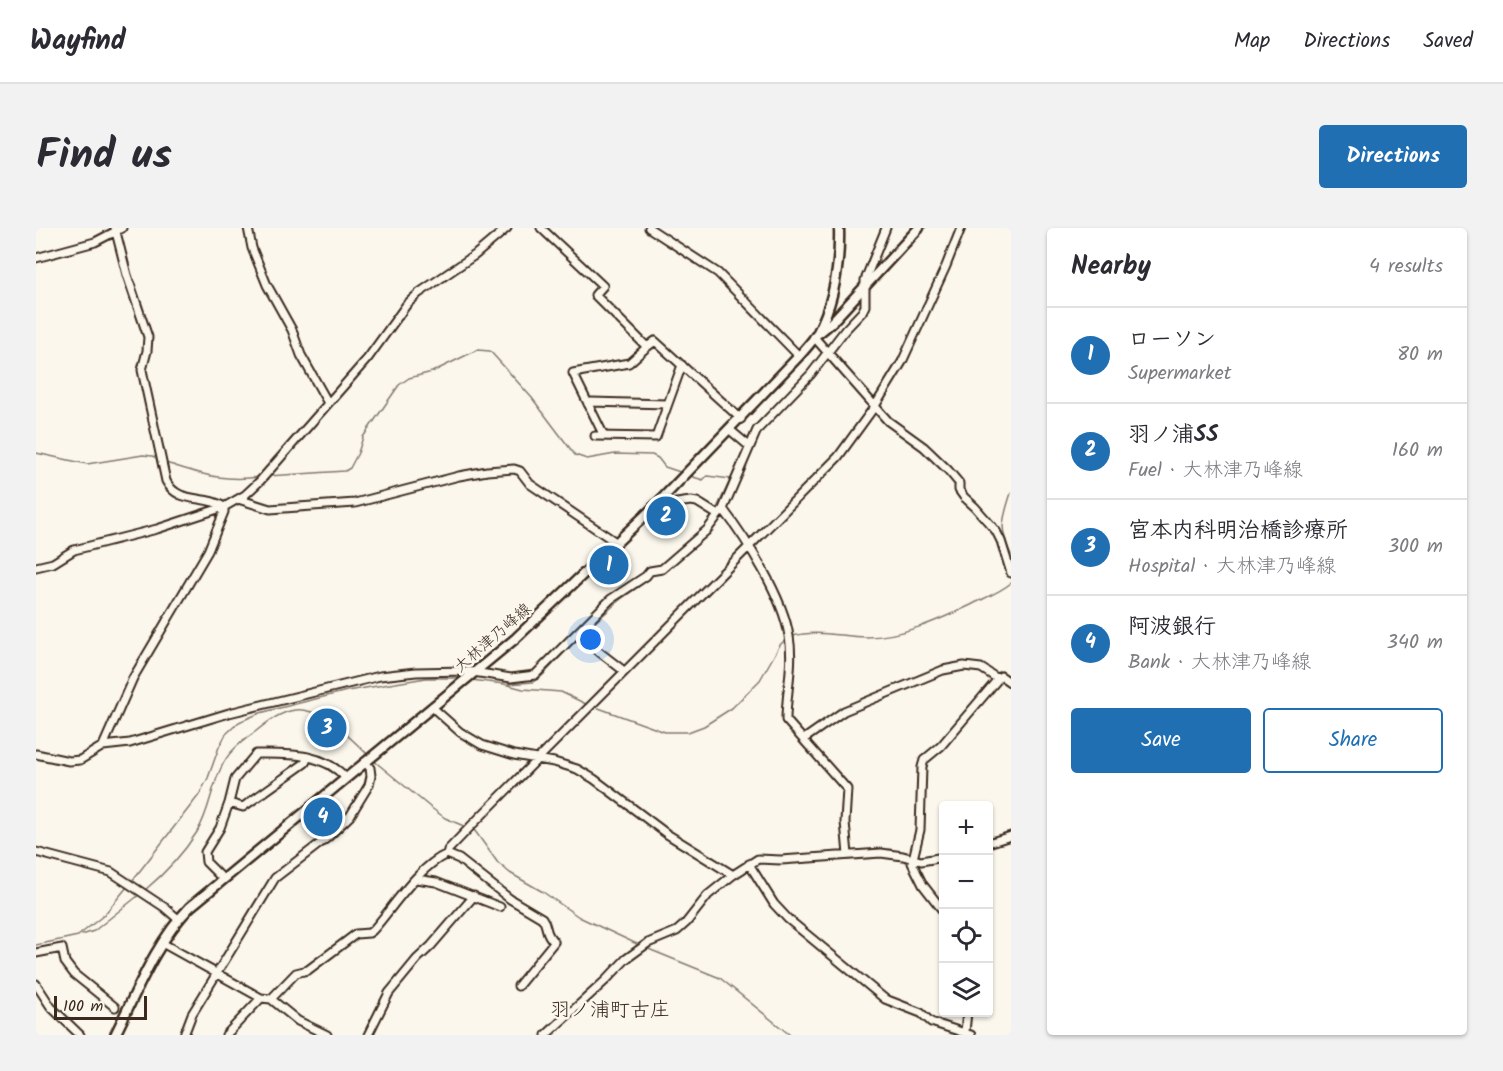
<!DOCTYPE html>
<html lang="en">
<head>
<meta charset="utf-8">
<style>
	:root { --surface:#fff; --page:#f2f2f3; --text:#2b2b33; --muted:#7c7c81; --line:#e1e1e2; --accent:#1f6fb2 }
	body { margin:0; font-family:Kalam,"Klee One",sans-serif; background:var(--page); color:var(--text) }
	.controls { position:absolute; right:18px; bottom:18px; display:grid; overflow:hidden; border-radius:6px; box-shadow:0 2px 4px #0004 }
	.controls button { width:54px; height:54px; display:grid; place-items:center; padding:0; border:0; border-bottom:2px solid var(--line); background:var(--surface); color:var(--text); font:30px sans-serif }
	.scale { position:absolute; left:18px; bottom:15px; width:93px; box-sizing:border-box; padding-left:6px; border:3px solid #3b2a1e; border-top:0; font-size:16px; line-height:21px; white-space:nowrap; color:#3b2a1e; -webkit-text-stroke:4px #fbf7ec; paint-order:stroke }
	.you { position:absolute; left:555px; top:412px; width:21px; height:21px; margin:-15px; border:4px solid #fff; border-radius:50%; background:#1a73e8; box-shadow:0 0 0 9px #1a73e833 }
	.badge { display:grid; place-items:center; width:39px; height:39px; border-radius:50%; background:var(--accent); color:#fff; font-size:20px; font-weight:700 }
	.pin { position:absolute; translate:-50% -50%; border:3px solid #fff; box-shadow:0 2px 6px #0006 }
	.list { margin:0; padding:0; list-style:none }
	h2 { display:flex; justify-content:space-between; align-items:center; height:78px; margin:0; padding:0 24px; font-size:26px }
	h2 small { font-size:20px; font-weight:400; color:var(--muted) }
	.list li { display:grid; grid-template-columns:39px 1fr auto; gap:18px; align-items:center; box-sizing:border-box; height:96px; padding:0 24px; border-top:2px solid var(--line) }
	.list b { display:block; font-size:22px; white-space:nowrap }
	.list p { margin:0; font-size:20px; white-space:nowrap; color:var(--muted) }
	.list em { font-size:20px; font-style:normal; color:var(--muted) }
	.actions { display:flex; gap:12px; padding:18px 24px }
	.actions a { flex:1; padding:14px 0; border:2px solid var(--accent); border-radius:6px; text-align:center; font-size:21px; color:var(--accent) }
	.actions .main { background:var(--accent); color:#fff }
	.icon { flex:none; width:33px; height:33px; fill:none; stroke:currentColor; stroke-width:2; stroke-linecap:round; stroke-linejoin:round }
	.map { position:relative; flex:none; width:975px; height:807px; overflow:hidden; border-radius:6px }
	header { display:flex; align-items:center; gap:36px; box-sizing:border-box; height:84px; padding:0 30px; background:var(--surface); border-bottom:2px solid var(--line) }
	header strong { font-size:28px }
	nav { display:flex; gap:33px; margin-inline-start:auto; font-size:21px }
	.intro { display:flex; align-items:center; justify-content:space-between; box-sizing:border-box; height:144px; padding:0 36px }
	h1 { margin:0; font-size:42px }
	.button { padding:15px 27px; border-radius:6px; background:var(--accent); color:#fff; font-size:21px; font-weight:700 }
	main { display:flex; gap:36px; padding:0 36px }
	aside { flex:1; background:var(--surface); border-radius:6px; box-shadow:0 2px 4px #0004 }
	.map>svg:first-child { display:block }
</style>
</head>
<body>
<header>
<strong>Wayfind</strong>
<nav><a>Map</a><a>Directions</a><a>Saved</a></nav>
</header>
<div class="intro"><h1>Find us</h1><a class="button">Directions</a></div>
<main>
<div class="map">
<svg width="975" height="807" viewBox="0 0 975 807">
	<rect width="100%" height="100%" fill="#fbf7ec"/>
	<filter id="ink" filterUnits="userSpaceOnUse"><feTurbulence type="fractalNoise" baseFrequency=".0167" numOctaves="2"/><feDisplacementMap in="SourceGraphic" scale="12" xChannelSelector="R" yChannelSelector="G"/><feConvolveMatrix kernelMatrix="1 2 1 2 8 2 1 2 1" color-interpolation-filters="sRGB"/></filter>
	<g filter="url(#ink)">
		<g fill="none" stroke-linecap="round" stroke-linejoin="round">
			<!-- stream -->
			<path stroke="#85796d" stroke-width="1.5" d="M 824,58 L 832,32 L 846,0
				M 824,81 L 826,77 L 825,69
				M 720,198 L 752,165
				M 0,225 L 51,236 L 107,227 L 116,228 L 123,231
				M 130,235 C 166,246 185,254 224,249
				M 232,248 L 309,243 L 314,240 L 322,225 L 327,209 L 363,157 L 373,150 L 396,144 L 441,122 L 454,123 L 496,170 L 539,227 L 551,231 L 579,226 L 616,227 L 622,230 L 629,239 L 647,245
				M 654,248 L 667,252 L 671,248 L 695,251
				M 975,265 C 966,294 963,299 975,327
				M 680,282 L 710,218
				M 623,338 L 665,303 L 677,288
				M 545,407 L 585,371 L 611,353 L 619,344
				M 757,408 C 781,401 806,409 830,409 C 866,409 903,392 935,377 C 948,370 963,365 975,355
				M 435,452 L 468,456 L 487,461 L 525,464 L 552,477
				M 472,456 L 497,454 L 506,448 L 542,410
				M 557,478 L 629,504 L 652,504 L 668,498 L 696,480 L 724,452 L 744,417 L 750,411
				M 337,532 L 394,579 L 409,590 L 430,599
				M 435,601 L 439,603 L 462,635 L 474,645 L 507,664 L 543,689 L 603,717
				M 96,653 L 163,567 L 172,550 L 183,519 L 190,506 L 203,494 L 224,485 L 311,463 L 390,450 L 424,450
				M 109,662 C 128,646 147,626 161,604 C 174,583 175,558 187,536 C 194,522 207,513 219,504 C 230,495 244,484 259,482 C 285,479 315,510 332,527
				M 46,707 L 58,703 L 103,667
				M 0,717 L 42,708 L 68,687 L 91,659
				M 610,720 L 684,750 L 754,807"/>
			<defs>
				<path id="minor" d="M 79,0 L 91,47 L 112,109 L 111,123 L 106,142 L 130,253 C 142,277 170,266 188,279
					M 212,0 L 216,20 L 231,57 L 256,102 L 265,127 L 292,175
					M 505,0 L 567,58 L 559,67 L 611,119 L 619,113 L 705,191
					M 613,0 L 682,45 L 763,128
					M 0,30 L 59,14 L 86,0
					M 778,109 L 852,193 L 888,219 L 912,242 L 923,255 L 923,262 L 928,269 L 939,279 L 960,303 L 965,313 L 975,345
					M 552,176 L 555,174 L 631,176
					M 694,202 L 713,218
					M 559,208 L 620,209 L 646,137
					M 568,208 L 537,145 L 593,135 L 611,119
					M 202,271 L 234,281 L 319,275 L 423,248 L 451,243 L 478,241 L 484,243 L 494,256 L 581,315
					M 619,278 L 655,273 L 661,274 L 682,287
					M 687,281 C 711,312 747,369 753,408 C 758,437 750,464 750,492 L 811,561 L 809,594 L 812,627
					M 0,339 L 17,335 L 38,322 L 121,301 L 188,279 L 209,267 L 224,253 L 332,130 L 371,76 L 383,65 L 439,27 L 471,0
					M 540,406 L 588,443
					M 396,479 L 424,504 L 446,517 L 478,527 L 518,534 L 541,541 L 558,551 L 631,606 L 697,647
					M 768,511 L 808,483 L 907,442 L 928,438 L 945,440 L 962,451 L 965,448 L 975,455
					M 67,518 L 97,450 L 172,323 L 188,284 L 188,279
					M 0,526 L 33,533 L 44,532 L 67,518 L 94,515 L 193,485 L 344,448 L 380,444 L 431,443 L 475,450 L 499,447 L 575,371 L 610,348 L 614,343 L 626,341 L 671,302 L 687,281 L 721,202 L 775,146 L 809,102 L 826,84 L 829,78 L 829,52 L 850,0
					M 193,575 L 199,551 L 220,526 C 252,526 287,524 310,550
					M 952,615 L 975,608
					M 0,624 L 75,644 L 128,679 L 142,691
					M 411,626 L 412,622 L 436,597 L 802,229 L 839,178 L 866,134 L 910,38 L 925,0
					M 713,636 L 738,676 L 752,691 L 849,771 L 885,785 L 895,794 L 935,807
					M 187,651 L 170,634 L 169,624 L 184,600 L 193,575 L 207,579 L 269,535 L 272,529
					M 380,651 L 400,654 L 464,679
					M 908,684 L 887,657 L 876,635 L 884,602 L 886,539 L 888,532 L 905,518 L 962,451
					M 126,715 L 225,770 L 235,771 L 262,793 L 291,807
					M 0,725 L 26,720 L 29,734 L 38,746 L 79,779
					M 0,756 L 15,779 L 44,807
					M 235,771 L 260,745 L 272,742 L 320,706 L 333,705 L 337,702 C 358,678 382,639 411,626 L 423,631 L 474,671 L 506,690 C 513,699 507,703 518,714 L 482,758
					M 929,804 L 931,784
					M 148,807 L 156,786 L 239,650 L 291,610 L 314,588 L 333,557 L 335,548 L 334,540 L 329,534
					M 190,807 L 225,770
					M 332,807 L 353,765 L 381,731 L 395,718 L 438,668
					M 510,807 L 570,752 L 590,731 L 612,715 L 641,703 L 650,695 L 672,667 L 697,647 L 722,631 L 745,632 L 845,625 L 867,628 L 885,633 L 908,629"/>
				<path id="major" d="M 783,105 L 794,96 L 883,0
					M 79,807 C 101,763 120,714 154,679 L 480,410 L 619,278 L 763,128 C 769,121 776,114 781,106 C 798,74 804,36 803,0"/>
			</defs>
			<!-- minor casing -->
			<use href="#minor" stroke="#3b2a1e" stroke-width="11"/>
			<!-- major casing -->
			<use href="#major" stroke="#3b2a1e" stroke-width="13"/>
			<!-- minor -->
			<use href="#minor" stroke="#fbf7ec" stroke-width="7"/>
			<!-- major -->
			<use href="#major" stroke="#fbf7ec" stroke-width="8"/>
		</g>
	</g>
	<g text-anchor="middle" stroke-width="5" stroke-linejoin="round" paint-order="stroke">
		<!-- street labels -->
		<g font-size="16" fill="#3b2a1e" stroke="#fbf7ec">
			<text transform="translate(456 409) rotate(-41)" y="6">大林津乃峰線</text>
		</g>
		<!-- quarter labels -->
		<g font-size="20" fill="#3b2a1e" stroke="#fbf7ec">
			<text x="574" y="788">羽ノ浦町古庄</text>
		</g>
	</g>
</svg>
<div class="controls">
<button>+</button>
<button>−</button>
<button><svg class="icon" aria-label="locate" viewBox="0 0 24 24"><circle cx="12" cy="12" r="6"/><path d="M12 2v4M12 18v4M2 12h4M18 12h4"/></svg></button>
<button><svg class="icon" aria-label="layers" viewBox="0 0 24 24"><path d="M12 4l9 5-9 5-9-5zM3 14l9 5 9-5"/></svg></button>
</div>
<div class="scale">100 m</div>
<div class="you"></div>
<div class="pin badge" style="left:573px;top:337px">1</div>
<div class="pin badge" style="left:630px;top:288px">2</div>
<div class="pin badge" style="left:291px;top:500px">3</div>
<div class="pin badge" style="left:287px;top:589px">4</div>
</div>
<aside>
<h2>Nearby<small>4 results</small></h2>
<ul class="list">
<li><span class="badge">1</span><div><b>ローソン</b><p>Supermarket</p></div><em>80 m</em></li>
<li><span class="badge">2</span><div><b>羽ノ浦SS</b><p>Fuel · 大林津乃峰線</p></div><em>160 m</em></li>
<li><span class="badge">3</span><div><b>宮本内科明治橋診療所</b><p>Hospital · 大林津乃峰線</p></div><em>300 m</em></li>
<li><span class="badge">4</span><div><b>阿波銀行</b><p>Bank · 大林津乃峰線</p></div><em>340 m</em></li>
</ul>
<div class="actions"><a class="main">Save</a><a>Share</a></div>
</aside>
</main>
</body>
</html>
